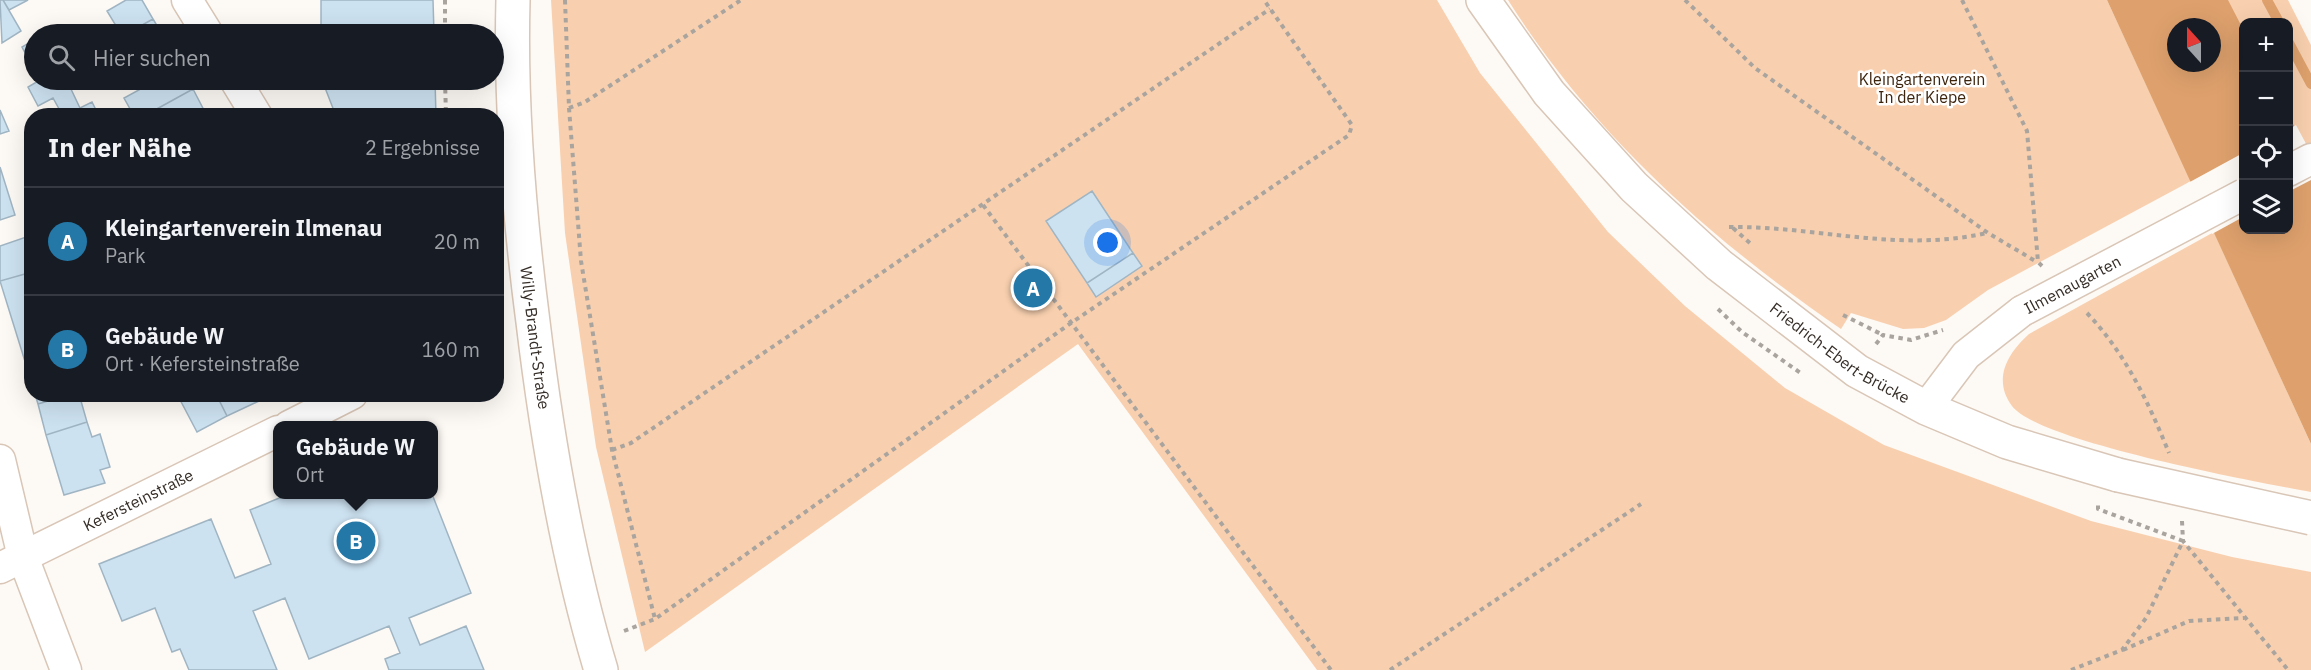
<!DOCTYPE html>
<html lang="de">
<head>
<meta charset="utf-8">
<style>
	:root { --surface:#171b24; --page:#20242c; --text:#f1f3f6; --muted:#9ea1a6; --line:#363941; --accent:#2378a8 }
	body { margin:0; font-family:"IBM Plex Sans",sans-serif; background:var(--page); color:var(--text) }
	.controls { position:absolute; right:18px; top:18px; display:grid; overflow:hidden; border-radius:12px; box-shadow:0 6px 24px #0002 }
	.controls button { width:54px; height:54px; display:grid; place-items:center; padding:0; border:0; border-bottom:2px solid var(--line); background:var(--surface); color:var(--text); font:30px sans-serif }
	.compass { position:absolute; left:2167px; top:18px; width:54px; height:54px; border-radius:50%; background:var(--surface); box-shadow:0 6px 24px #0002; rotate:339deg }
	.you { position:absolute; left:1108px; top:243px; width:21px; height:21px; margin:-15px; border:4px solid #fff; border-radius:50%; background:#1a73e8; box-shadow:0 0 0 9px #1a73e833 }
	.badge { display:grid; place-items:center; width:39px; height:39px; border-radius:50%; background:var(--accent); color:#fff; font-size:20px; font-weight:700 }
	.pin { position:absolute; translate:-50% -50%; border:3px solid #fff; box-shadow:0 2px 6px #0006 }
	.popup { position:absolute; left:273px; top:421px; width:165px; height:78px; box-sizing:border-box; display:grid; place-content:center; border-radius:12px; background:var(--surface); filter:drop-shadow(0 2px 4px #0005); font-size:20px; white-space:nowrap; color:var(--muted) }
	.popup b { font-size:22px; color:var(--text) }
	.popup::after { content:''; position:absolute; left:50%; top:100%; margin-left:-12px; border:12px solid transparent; border-top-color:var(--surface) }
	.list { margin:0; padding:0; list-style:none }
	h2 { display:flex; justify-content:space-between; align-items:center; height:78px; margin:0; padding:0 24px; font-size:26px }
	h2 small { font-size:20px; font-weight:400; color:var(--muted) }
	.list li { display:grid; grid-template-columns:39px 1fr auto; gap:18px; align-items:center; box-sizing:border-box; height:108px; padding:0 24px; border-top:2px solid var(--line) }
	.list b { display:block; font-size:22px; white-space:nowrap }
	.list p { margin:0; font-size:20px; white-space:nowrap; color:var(--muted) }
	.list em { font-size:20px; font-style:normal; color:var(--muted) }
	.icon { flex:none; width:33px; height:33px; fill:none; stroke:currentColor; stroke-width:2; stroke-linecap:round; stroke-linejoin:round }
	.map { position:relative; flex:none; width:2311px; height:670px; overflow:hidden }
	.search { position:absolute; background:var(--surface); box-shadow:0 6px 24px #0002; left:24px; top:24px; width:480px; height:66px; display:flex; align-items:center; gap:15px; box-sizing:border-box; padding:0 21px; border-radius:33px; color:var(--muted); font-size:22px }
	.panel { position:absolute; background:var(--surface); box-shadow:0 6px 24px #0002; left:24px; top:108px; width:480px; height:294px; border-radius:24px }
	.map>svg:first-child { display:block }
</style>
</head>
<body>
<div class="map">
<svg width="2311" height="670" viewBox="0 0 2311 670">
	<rect width="100%" height="100%" fill="#fdf9f5"/>
	<!-- green -->
	<path fill="#f8d0af" d="M 551,0 L 1437,0 L 1480,73 L 1608,232 L 1685,306 L 1785,388 L 1884,445 L 2091,521 L 2232,557 L 2311,572 L 2311,670 L 1317,670 L 1078,344 L 645,652 L 596,447 L 565,233 Z
		M 1508,0 L 2107,0 L 2191,181 L 1988,290 L 1946,320 L 1924,328 L 1903,329 L 1851,313 L 1841,329 C 1712,241 1592,133 1508,0 Z
		M 2226,0 L 2288,0 L 2311,45 L 2311,164 L 2289,121 L 2288,22 L 2244,22 L 2243,34 Z
		M 2214,232 L 2311,444 L 2311,492 C 2258,482 2039,442 2012,406 C 1992,379 2008,353 2029,334 Z"/>
	<!-- water -->
	<path fill="#dea16d" fill-rule="evenodd" d="M 2107,0 L 2228,0 L 2243,29 L 2244,230 L 2288,230 L 2289,116 L 2311,159 L 2311,444 ZM 2176,27 L 2212,27 L 2212,63 L 2176,63 Z"/>
	<!-- pier -->
	<path fill="#fdf9f5" d="M 2296,125 L 2311,153 L 2311,180 L 2288,192 L 2289,129 Z
		M 2243,153 L 2243,217 L 2212,234 L 2188,183 Z"/>
	<g fill="none" stroke-linecap="round" stroke-linejoin="round">
		<!-- stream -->
		<path stroke="#dea16d" stroke-width="10" d="M 2267,0 L 2279,22
			M 2288,41 L 2311,84"/>
	</g>
	<!-- building -->
	<path fill="#cde2f1" stroke="#a0b5c3" stroke-width="1.5" d="M 0,0 L 3,0 L 21,31 L 2,43 Z
		M 3,0 L 28,0 L 9,10 Z
		M 126,0 L 142,0 L 153,19 L 126,34 L 121,34 L 107,11 Z
		M 321,0 L 433,0 L 434,34 L 321,34 Z
		M 153,19 L 162,34 L 126,34 Z
		M 34,40 L 34,70 L 22,47 Z
		M 40,80 L 75,80 L 77,84 L 70,87 L 80,108 L 92,102 L 99,116 L 63,116 L 53,98 L 38,106 L 28,87 Z
		M 157,80 L 188,80 L 193,89 L 144,116 L 134,116 L 124,98 Z
		M 322,80 L 435,80 L 436,116 L 336,116 Z
		M 193,89 L 207,116 L 144,116 Z
		M 0,110 L 9,131 L 0,134 Z
		M 0,167 L 15,215 L 0,220 Z
		M 1092,191 L 1133,253 L 1087,283 L 1046,221 Z
		M 32,235 L 32,272 L 0,281 L 0,246 Z
		M 1133,253 L 1142,266 L 1096,297 L 1087,283 Z
		M 32,272 L 32,384 L 0,281 Z
		M 35,394 L 71,394 L 38,404 Z
		M 71,394 L 79,394 L 87,422 L 46,435 L 38,404 Z
		M 177,394 L 216,394 L 227,416 L 197,432 Z
		M 216,394 L 274,394 L 227,416 Z
		M 87,422 L 92,437 L 100,434 L 110,467 L 100,470 L 105,483 L 64,495 L 46,435 Z
		M 289,494 L 432,494 L 471,593 L 409,618 L 420,645 L 466,626 L 484,670 L 389,670 L 385,659 L 400,653 L 389,626 L 309,659 L 285,598 L 253,611 L 277,670 L 189,670 L 180,649 L 172,652 L 155,608 L 122,621 L 99,564 L 211,519 L 235,578 L 271,564 L 250,510 Z"/>
	<g fill="none" stroke-linecap="round" stroke-linejoin="round">
		<defs>
			<g id="street">
				<path d="M 187,0 L 208,34"/>
				<path d="M 235,80 L 257,116"/>
				<path d="M 2288,171 L 2311,159"/>
				<path d="M 1926,408 L 1966,355 L 2022,311"/>
				<path d="M 289,426 L 352,394"/>
				<path d="M 0,460 L 23,557 L 66,670"/>
				<path id="s1" d="M 0,568 L 278,431"/>
			</g>
			<g id="secondary">
				<path id="s2" d="M 513,0 C 510,109 519,214 533,322 C 547,439 567,557 601,670"/>
				<path id="s3" d="M 1483,0 L 1549,93 L 1634,187 L 1719,265 L 1857,371 L 1926,408 L 2007,442 L 2118,475"/>
			</g>
		</defs>
		<!-- street casing -->
		<use href="#street" stroke="#d9c6b6" stroke-width="33"/>
		<!-- secondary casing -->
		<use href="#secondary" stroke="#d9c6b6" stroke-width="36"/>
		<!-- path -->
		<path stroke="#aaa49f" stroke-width="4" stroke-dasharray="4.5 4.5" stroke-linecap="butt" d="M 445,0 L 445,34
			M 565,0 L 569,108 L 581,261 L 612,450 L 655,619
			M 1685,0 L 1755,68 L 1988,233 L 2037,262
			M 1962,0 L 2027,131 L 2038,262 L 2042,266
			M 445,80 L 446,116
			M 569,108 L 585,102 L 741,0
			M 983,205 L 1331,670
			M 1729,227 C 1818,226 1897,253 1987,233
			M 1733,228 L 1750,243
			M 1718,309 L 1742,332 L 1802,374
			M 2087,313 C 2125,353 2148,401 2169,453
			M 1843,315 L 1883,335
			M 1876,344 L 1883,335 L 1911,340 L 1943,330
			M 612,450 L 631,443 L 1270,9
			M 2182,521 L 2183,541 L 2288,670
			M 624,631 L 655,619 L 1071,323 L 1349,135 L 1352,125 L 1264,0
			M 2123,650 L 2189,621 L 2244,618
			M 1390,670 L 1641,504
			M 2071,670 L 2122,650 L 2146,618 L 2183,541 L 2098,509 L 2098,502"/>
		<!-- street -->
		<use href="#street" stroke="#fff" stroke-width="30"/>
		<!-- secondary -->
		<use href="#secondary" stroke="#fff" stroke-width="33"/>
		<defs>
			<g id="street-bridge">
				<path id="s4" d="M 2022,311 L 2244,194"/>
			</g>
			<path id="secondary-bridge" d="M 2118,475 L 2311,518"/>
		</defs>
		<!-- street-bridge casing -->
		<use href="#street-bridge" stroke="#d9c6b6" stroke-width="33" stroke-linecap="butt"/>
		<!-- secondary-bridge casing -->
		<use href="#secondary-bridge" stroke="#d9c6b6" stroke-width="36" stroke-linecap="butt"/>
		<!-- street-bridge -->
		<use href="#street-bridge" stroke="#fff" stroke-width="30"/>
		<!-- secondary-bridge -->
		<use href="#secondary-bridge" stroke="#fff" stroke-width="33"/>
	</g>
	<g text-anchor="middle" stroke-width="5" stroke-linejoin="round" paint-order="stroke">
		<!-- park labels -->
		<g font-size="16" fill="#3d240d" stroke="#fff">
			<text x="1922" y="85">Kleingartenverein<tspan x="1922" dy="18">In der Kiepe</tspan></text>
		</g>
		<!-- street labels -->
		<g font-size="16" fill="#352d27" stroke="#fff">
			<text dy="6" stroke="none"><textPath href="#s4" startOffset="57">Ilmenaugarten</textPath></text>
			<text dy="6" stroke="none"><textPath href="#s2" startOffset="339">Willy-Brandt-Straße</textPath></text>
			<text dy="6" stroke="none"><textPath href="#s3" startOffset="506">Friedrich-Ebert-Brücke</textPath></text>
			<text dy="6" stroke="none"><textPath href="#s1" startOffset="154">Kefersteinstraße</textPath></text>
		</g>
	</g>
</svg>
<div class="controls">
<button>+</button>
<button>−</button>
<button><svg class="icon" aria-label="locate" viewBox="0 0 24 24"><circle cx="12" cy="12" r="6"/><path d="M12 2v4M12 18v4M2 12h4M18 12h4"/></svg></button>
<button><svg class="icon" aria-label="layers" viewBox="0 0 24 24"><path d="M12 4l9 5-9 5-9-5zM3 14l9 5 9-5"/></svg></button>
</div>
<svg class="compass" viewBox="-18 -18 36 36"><path d="M0-13l5 13h-10z" fill="#e53935"/><path d="M0 13l5-13h-10z" fill="#9ea1a6"/></svg>
<div class="you"></div>
<div class="pin badge" style="left:1033px;top:288px">A</div>
<div class="pin badge" style="left:356px;top:541px">B</div>
<div class="popup"><b>Gebäude W</b>Ort</div>
<div class="search"><svg class="icon" aria-label="search" viewBox="0 0 24 24"><circle cx="10" cy="10" r="6"/><path d="M15 15l6 6"/></svg>Hier suchen</div>
<section class="panel">
<h2>In der Nähe<small>2 Ergebnisse</small></h2>
<ul class="list">
<li><span class="badge">A</span><div><b>Kleingartenverein Ilmenau</b><p>Park</p></div><em>20 m</em></li>
<li><span class="badge">B</span><div><b>Gebäude W</b><p>Ort · Kefersteinstraße</p></div><em>160 m</em></li>
</ul>
</section>
</div>
</body>
</html>
